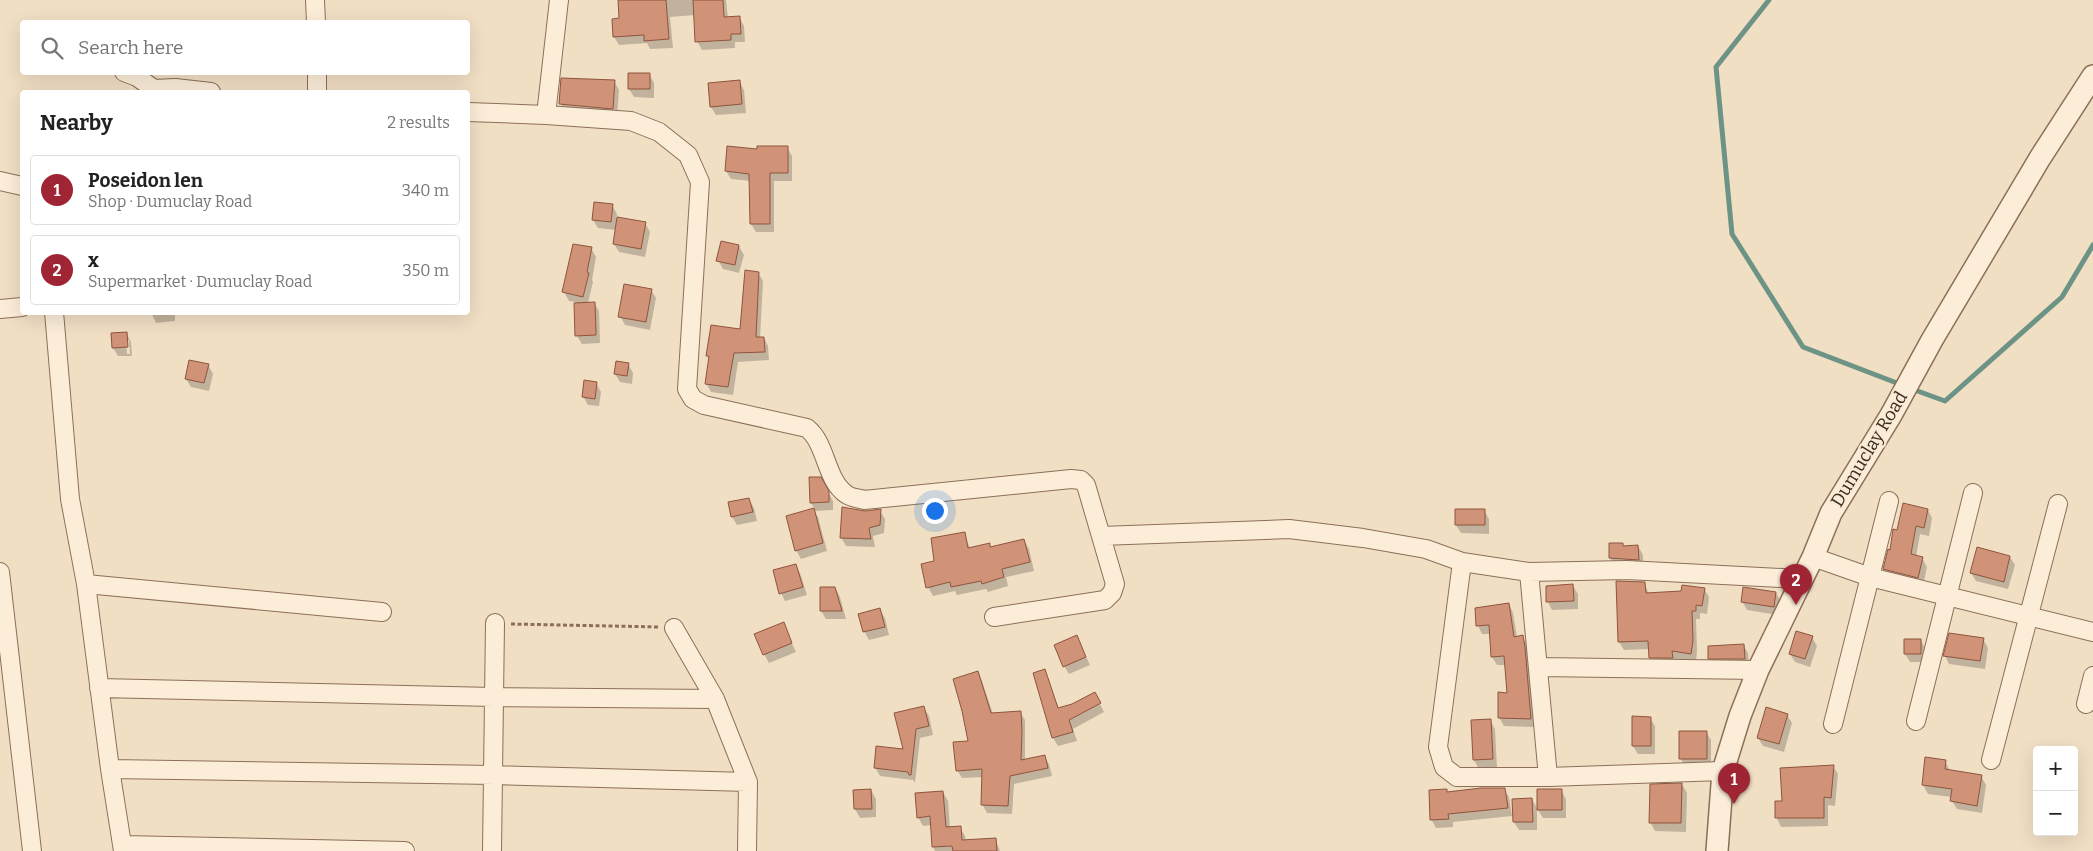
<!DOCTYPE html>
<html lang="en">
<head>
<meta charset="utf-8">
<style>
	:root { --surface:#fff; --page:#f2f2f2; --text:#222; --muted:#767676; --line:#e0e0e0; --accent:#a02534 }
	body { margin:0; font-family:Bitter,serif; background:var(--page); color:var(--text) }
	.controls { position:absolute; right:15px; bottom:15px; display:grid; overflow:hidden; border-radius:5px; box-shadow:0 5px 20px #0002 }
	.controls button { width:45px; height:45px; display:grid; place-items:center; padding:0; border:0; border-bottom:1px solid var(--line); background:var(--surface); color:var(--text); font:25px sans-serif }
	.you { position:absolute; left:934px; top:510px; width:18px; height:18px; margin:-12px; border:4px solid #fff; border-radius:50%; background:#1a73e8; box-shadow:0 0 0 8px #1a73e833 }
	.badge { display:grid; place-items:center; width:32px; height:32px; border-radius:50%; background:var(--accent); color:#fff; font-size:16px; font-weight:700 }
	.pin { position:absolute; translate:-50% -41px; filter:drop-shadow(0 1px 2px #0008) }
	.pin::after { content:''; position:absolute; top:26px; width:18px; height:15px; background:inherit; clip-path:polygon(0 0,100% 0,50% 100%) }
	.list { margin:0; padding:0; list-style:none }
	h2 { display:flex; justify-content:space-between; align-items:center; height:65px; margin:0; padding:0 20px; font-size:21px }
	h2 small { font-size:16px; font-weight:400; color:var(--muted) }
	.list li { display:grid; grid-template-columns:32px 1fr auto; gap:15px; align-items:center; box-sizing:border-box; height:70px; margin:0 10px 10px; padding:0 10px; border:1px solid var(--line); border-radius:5px }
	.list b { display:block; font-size:19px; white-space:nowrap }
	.list p { margin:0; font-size:16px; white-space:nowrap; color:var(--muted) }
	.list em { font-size:16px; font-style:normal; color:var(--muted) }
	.icon { flex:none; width:28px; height:28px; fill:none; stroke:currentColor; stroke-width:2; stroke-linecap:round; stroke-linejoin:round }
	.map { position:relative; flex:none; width:2093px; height:851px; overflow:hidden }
	.search { position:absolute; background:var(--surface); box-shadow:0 5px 20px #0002; left:20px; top:20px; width:450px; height:55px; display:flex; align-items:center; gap:12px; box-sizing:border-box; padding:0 18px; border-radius:5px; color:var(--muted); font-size:19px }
	.panel { position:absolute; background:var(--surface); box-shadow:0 5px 20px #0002; left:20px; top:90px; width:450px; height:225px; border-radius:5px }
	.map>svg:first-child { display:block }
</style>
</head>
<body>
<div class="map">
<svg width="2093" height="851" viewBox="0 0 2093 851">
	<rect width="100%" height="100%" fill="#f1dfc4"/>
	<!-- shadow -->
	<path fill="#0003" fill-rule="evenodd" d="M 619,0 L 726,0 L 728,18 L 739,17 L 744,26 L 745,42 L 735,42 L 735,48 L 702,50 L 697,41 L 695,15 L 670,17 L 673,48 L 650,49 L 647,43 L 619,45 L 614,37 L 620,19 Z
		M 649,74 L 654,83 L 654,98 L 634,97 L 629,89 Z
		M 614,81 L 619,90 L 617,117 L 566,112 L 561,104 Z
		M 739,81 L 744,90 L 746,113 L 716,115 L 711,107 Z
		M 787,147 L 792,156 L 792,181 L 774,181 L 774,232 L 756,232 L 751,224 L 751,181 L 731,179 L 726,171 L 759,151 Z
		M 612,205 L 617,214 L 616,219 L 645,223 L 650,232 L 645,257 L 619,252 L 614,244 L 616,230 L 598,228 L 593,220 Z
		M 739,246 L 744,255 L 739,273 L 723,269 L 718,260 Z
		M 591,248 L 596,257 L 592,280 L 593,282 L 588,303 L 594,303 L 599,311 L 600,343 L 582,344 L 577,336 L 575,302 L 569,301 L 564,292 Z
		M 758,273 L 763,281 L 760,338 L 764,338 L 768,346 L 769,360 L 738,362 L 733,395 L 711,392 L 706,383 L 710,359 L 707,355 L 741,331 Z
		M 651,290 L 656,298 L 650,330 L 625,325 L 620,316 Z
		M 151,312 L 175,312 L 175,321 L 156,323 Z
		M 126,333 L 131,342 L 132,356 L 118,356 L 113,348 ZM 126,340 L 129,340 L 130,354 L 127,354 Z
		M 628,364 L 633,373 L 632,384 L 620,382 L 615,374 Z
		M 208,365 L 213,374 L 209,391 L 191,387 L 186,379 Z
		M 596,383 L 601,392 L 599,406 L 588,405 L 583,396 Z
		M 820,478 L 833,501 L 833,510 L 814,511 L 818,517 L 827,551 L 801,559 L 796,550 L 787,516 L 815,509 L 811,503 Z
		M 749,499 L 754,508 L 757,521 L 737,525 L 732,517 L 729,503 Z
		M 1484,510 L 1489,519 L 1489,534 L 1461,533 L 1456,525 Z
		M 1928,510 L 1932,518 L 1929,536 L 1920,534 L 1916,557 L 1922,558 L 1927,567 L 1923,586 L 1889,578 L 1884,569 L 1891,551 Z
		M 880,511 L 885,519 L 884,533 L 873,536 L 875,547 L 846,546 L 841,537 Z
		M 964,533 L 970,548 L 989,544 L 991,548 L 1024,540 L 1029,549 L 1034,571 L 1006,577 L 1008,586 L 988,592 L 986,589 L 957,595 L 955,591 L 933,596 L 928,587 L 936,562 Z
		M 1638,546 L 1643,555 L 1643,568 L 1615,566 L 1610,558 L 1623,547 Z
		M 2010,557 L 2015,565 L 2008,589 L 1976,581 L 1971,573 Z
		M 796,565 L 800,573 L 807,595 L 785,601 L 781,593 Z
		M 1644,583 L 1649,594 L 1682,592 L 1704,589 L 1709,597 L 1707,614 L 1700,613 L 1700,619 L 1696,619 L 1697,651 L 1696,662 L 1676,659 L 1677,666 L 1655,666 L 1650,658 L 1650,649 L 1624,650 L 1619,642 Z
		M 1573,586 L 1578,594 L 1578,609 L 1552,610 L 1548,602 Z
		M 835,588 L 840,597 L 846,619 L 826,619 L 821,611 Z
		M 1776,593 L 1781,601 L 1778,615 L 1747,610 L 1742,601 Z
		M 1509,604 L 1513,613 L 1517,637 L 1522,636 L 1527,645 L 1529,656 L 1535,727 L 1504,726 L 1499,717 L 1508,694 L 1506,665 L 1497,665 L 1492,657 L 1491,634 L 1482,634 L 1478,626 L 1476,609 Z
		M 880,610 L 885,618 L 889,635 L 869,640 L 864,631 Z
		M 783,624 L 796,652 L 769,663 L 764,654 Z
		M 1077,637 L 1090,665 L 1069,674 L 1064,666 Z
		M 1812,637 L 1817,646 L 1810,667 L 1795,662 L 1790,654 Z
		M 1983,639 L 1988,648 L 1985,669 L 1949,664 L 1945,656 Z
		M 1921,640 L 1925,649 L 1925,662 L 1910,662 L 1905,654 Z
		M 1743,645 L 1748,653 L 1749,667 L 1715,667 L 1710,658 Z
		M 1044,671 L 1059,709 L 1099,702 L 1104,712 L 1073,729 L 1077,741 L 1058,746 L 1053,738 L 1035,674 Z
		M 978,672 L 982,681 L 993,714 L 1020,712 L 1025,720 L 1025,760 L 1044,756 L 1049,764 L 1052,776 L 1014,784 L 1012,814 L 987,813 L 982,804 L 983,777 L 962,778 L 957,770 L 970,742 Z
		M 924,708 L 929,716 L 933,735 L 920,738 L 915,783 L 913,780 L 880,776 L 875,767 L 904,750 Z
		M 1787,715 L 1792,723 L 1784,752 L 1763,746 L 1758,738 Z
		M 1650,718 L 1655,726 L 1655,754 L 1638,754 L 1633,746 Z
		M 1490,720 L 1495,729 L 1497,768 L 1479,769 L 1474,760 L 1472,721 Z
		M 1706,732 L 1711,740 L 1711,767 L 1685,767 L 1681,759 Z
		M 1926,759 L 1945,761 L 1950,771 L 1981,776 L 1986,785 L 1982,813 L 1957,809 L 1952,801 L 1952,797 L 1928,794 L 1923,785 Z
		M 1833,766 L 1838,774 L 1835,806 L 1828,805 L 1828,826 L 1781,827 L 1777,818 L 1777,803 L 1783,803 Z
		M 1682,784 L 1687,793 L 1686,832 L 1655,831 L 1650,822 Z
		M 1504,789 L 1509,797 L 1512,816 L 1453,822 L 1453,827 L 1436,828 L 1431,819 L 1446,790 L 1448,793 Z
		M 871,790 L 876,799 L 876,817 L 860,818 L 855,809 L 855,791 Z
		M 1561,790 L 1566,799 L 1566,818 L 1543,818 L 1538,810 Z
		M 943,792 L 948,801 L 950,828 L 960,828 L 965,836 L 966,841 L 995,839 L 1000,851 L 935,851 L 933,847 L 932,825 L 923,826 L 918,817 Z
		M 1532,799 L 1537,808 L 1537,830 L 1519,830 L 1514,822 Z"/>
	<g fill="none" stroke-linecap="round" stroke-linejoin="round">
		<!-- stream -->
		<path stroke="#6c9385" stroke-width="5" d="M 1769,0 L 1716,67 L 1732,234 L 1803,347 L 1902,385
			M 1912,389 L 1945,401 L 2062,297 L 2093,245"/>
	</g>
	<!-- building -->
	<path fill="#d19378" stroke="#8e543d" d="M 618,0 L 666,0 L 669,39 L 644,41 L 644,35 L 613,37 L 612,19 L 619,18 Z
		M 693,0 L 723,0 L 724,17 L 740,16 L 741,34 L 731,34 L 731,40 L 695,42 Z
		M 628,73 L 650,73 L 650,89 L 628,89 Z
		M 561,78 L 615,80 L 613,109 L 559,104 Z
		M 740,80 L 742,104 L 710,107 L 708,83 Z
		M 727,146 L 757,149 L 757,146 L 788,146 L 788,173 L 770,173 L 770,224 L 750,224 L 749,174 L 725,171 Z
		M 594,202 L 613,204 L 611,222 L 592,220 Z
		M 617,217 L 646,222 L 641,249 L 613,244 Z
		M 721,241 L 739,245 L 735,265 L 716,261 Z
		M 573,244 L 592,247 L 587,272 L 589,273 L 583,297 L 562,292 Z
		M 745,270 L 759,272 L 756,337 L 764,337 L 765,352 L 734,353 L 728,387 L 705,384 L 709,356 L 706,356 L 711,325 L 740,329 Z
		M 624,284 L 652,289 L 646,322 L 618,317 Z
		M 595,302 L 596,335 L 575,336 L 574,303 Z
		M 127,332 L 128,347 L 112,348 L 111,333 Z
		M 189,360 L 209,364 L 204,383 L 185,379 Z
		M 616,361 L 629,363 L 627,376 L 614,374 Z
		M 584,380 L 597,382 L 595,399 L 582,397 Z
		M 809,477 L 821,477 L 829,491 L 829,502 L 810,503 Z
		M 749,498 L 753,512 L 731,517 L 728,502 Z
		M 1903,503 L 1928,509 L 1924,528 L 1916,526 L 1911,554 L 1923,557 L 1918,578 L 1883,569 L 1888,549 L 1890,550 L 1893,529 L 1897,530 Z
		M 842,507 L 865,511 L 881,509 L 880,525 L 869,528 L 871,539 L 840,538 Z
		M 814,508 L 823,543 L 795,551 L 786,516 Z
		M 1455,509 L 1485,509 L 1485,525 L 1455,525 Z
		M 965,532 L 968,548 L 990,543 L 990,547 L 1024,539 L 1030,562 L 1002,569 L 1004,577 L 982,584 L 981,581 L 951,587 L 950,582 L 926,588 L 921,564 L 934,561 L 931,538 Z
		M 1609,543 L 1623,543 L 1623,546 L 1638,545 L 1639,560 L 1609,558 Z
		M 1977,547 L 2010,556 L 2004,582 L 1970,573 Z
		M 796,564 L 803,587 L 779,594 L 773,570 Z
		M 1616,581 L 1645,582 L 1646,593 L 1681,591 L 1682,585 L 1705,588 L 1702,606 L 1696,605 L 1696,611 L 1692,611 L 1693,641 L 1691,654 L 1672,651 L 1673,658 L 1649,658 L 1648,641 L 1618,642 Z
		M 1573,584 L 1574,601 L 1546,602 L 1546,586 Z
		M 820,587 L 835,587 L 842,611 L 820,611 Z
		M 1743,587 L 1776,592 L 1774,607 L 1741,602 Z
		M 1509,603 L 1514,637 L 1523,635 L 1525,647 L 1531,719 L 1498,718 L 1498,692 L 1507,693 L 1504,656 L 1491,657 L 1489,625 L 1476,626 L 1475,608 Z
		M 880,608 L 885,627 L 863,632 L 858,614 Z
		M 784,622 L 792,643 L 763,655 L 754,634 Z
		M 1796,631 L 1813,636 L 1805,659 L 1789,654 Z
		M 1949,633 L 1984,638 L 1980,661 L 1943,656 Z
		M 1077,635 L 1086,657 L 1063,667 L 1054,645 Z
		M 1904,639 L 1921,639 L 1921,654 L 1904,654 Z
		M 1744,644 L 1745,659 L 1708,659 L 1708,646 Z
		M 1045,669 L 1058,708 L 1072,704 L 1095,692 L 1101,703 L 1069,720 L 1073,732 L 1052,738 L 1033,673 Z
		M 978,671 L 991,713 L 1021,711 L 1022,731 L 1021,760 L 1045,755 L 1048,768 L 1010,776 L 1008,806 L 981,805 L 982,769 L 956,771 L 953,742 L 968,741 L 962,711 L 953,679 Z
		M 924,706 L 929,726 L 916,729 L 911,775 L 909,775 L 908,772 L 874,768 L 876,746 L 903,749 L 894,713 Z
		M 1766,707 L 1788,714 L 1779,744 L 1757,738 Z
		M 1632,716 L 1651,717 L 1651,746 L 1632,746 Z
		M 1491,719 L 1493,759 L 1473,760 L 1471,720 Z
		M 1679,731 L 1707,731 L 1707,759 L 1679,759 Z
		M 1925,757 L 1946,760 L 1945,769 L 1982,775 L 1977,806 L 1950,801 L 1952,789 L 1922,785 Z
		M 1834,765 L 1831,798 L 1824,797 L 1824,818 L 1775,818 L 1775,801 L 1782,801 L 1780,768 Z
		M 1682,783 L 1681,823 L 1649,823 L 1650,784 Z
		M 1481,788 L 1505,788 L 1508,808 L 1448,814 L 1449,819 L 1430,820 L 1429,790 L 1447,789 L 1447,792 Z
		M 871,789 L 872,809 L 854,809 L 853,790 Z
		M 1537,789 L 1562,789 L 1562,810 L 1537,810 Z
		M 943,791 L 946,827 L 961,826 L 962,840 L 996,838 L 997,851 L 953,851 L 952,846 L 932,847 L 930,816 L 917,818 L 915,793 Z
		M 1532,798 L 1533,822 L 1513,822 L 1512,799 Z"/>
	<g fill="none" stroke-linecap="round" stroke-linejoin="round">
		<defs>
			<path id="minor" d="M 315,0 L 316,22
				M 124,72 L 137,77 L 154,89 L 175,88 L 211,92
				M 317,72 L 317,92
				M 468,112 L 546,115 L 631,121 L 659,132 L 688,155 L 700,182 L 687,389 L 693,399 L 704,405 L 807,428 C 827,444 825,479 846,494 C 850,498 859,498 864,500 L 1071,479 L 1081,480 L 1086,485 L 1115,584 L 1112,593 L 1105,600 L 994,617
				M 546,115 L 559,0
				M 0,181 L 22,186
				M 0,309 L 22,307
				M 54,312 L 70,499 L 86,584 L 110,769 L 123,851
				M 1101,536 L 1289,529 L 1363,538 L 1426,549 L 1462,562 L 1529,572 L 1627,570 L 1801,579
				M 1813,557 L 1870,577 L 2093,632
				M 1462,562 L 1438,747 L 1444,767 L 1457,777 L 1548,777 L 1723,771
				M 0,572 L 32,851
				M 1529,572 L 1548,777
				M 86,584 L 382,612
				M 674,628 L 715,699 L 748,782 L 747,851
				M 1539,667 L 1758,670
				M 99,688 L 493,697 L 715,699
				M 2086,704 L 2093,676
				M 1916,721 L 1973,493
				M 1833,724 L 1889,501
				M 1991,760 L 2058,504
				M 110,769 L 494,775 L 748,782
				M 122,845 L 405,851
				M 492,851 L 495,623"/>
			<path id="tertiary" d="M 1717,851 L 1723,771 L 1740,716 L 1758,670 L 1813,557 L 1831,513 L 1891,415 L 1932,340 L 2040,158 L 2093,76"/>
		</defs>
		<!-- minor casing -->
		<use href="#minor" stroke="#8d6f59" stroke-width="20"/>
		<!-- tertiary casing -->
		<use href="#tertiary" stroke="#8d6f59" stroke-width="24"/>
		<!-- path -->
		<path stroke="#8d6f59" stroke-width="3" stroke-dasharray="4 2.5" stroke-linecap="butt" d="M 511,624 L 660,627"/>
		<!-- minor -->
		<use href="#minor" stroke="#fbedd8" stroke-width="18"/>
		<!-- tertiary -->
		<use href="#tertiary" stroke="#fbedd8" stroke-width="21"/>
	</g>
	<g text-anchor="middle" stroke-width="4.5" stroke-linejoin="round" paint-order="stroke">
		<!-- street labels -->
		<g font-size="18" fill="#3c291e" stroke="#f8ead4">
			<text transform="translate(1869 449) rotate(-59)" y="6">Dumuclay Road</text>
		</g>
	</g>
</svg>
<div class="controls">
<button>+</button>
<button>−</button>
</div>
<div class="you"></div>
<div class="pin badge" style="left:1734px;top:804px">1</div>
<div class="pin badge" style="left:1796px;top:605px">2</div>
<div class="search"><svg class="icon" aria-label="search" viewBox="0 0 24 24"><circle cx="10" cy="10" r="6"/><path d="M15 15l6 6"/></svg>Search here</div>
<section class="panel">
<h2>Nearby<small>2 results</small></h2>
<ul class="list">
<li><span class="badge">1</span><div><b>Poseidon len</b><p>Shop · Dumuclay Road</p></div><em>340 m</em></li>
<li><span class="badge">2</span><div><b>x</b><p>Supermarket · Dumuclay Road</p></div><em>350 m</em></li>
</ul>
</section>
</div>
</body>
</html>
